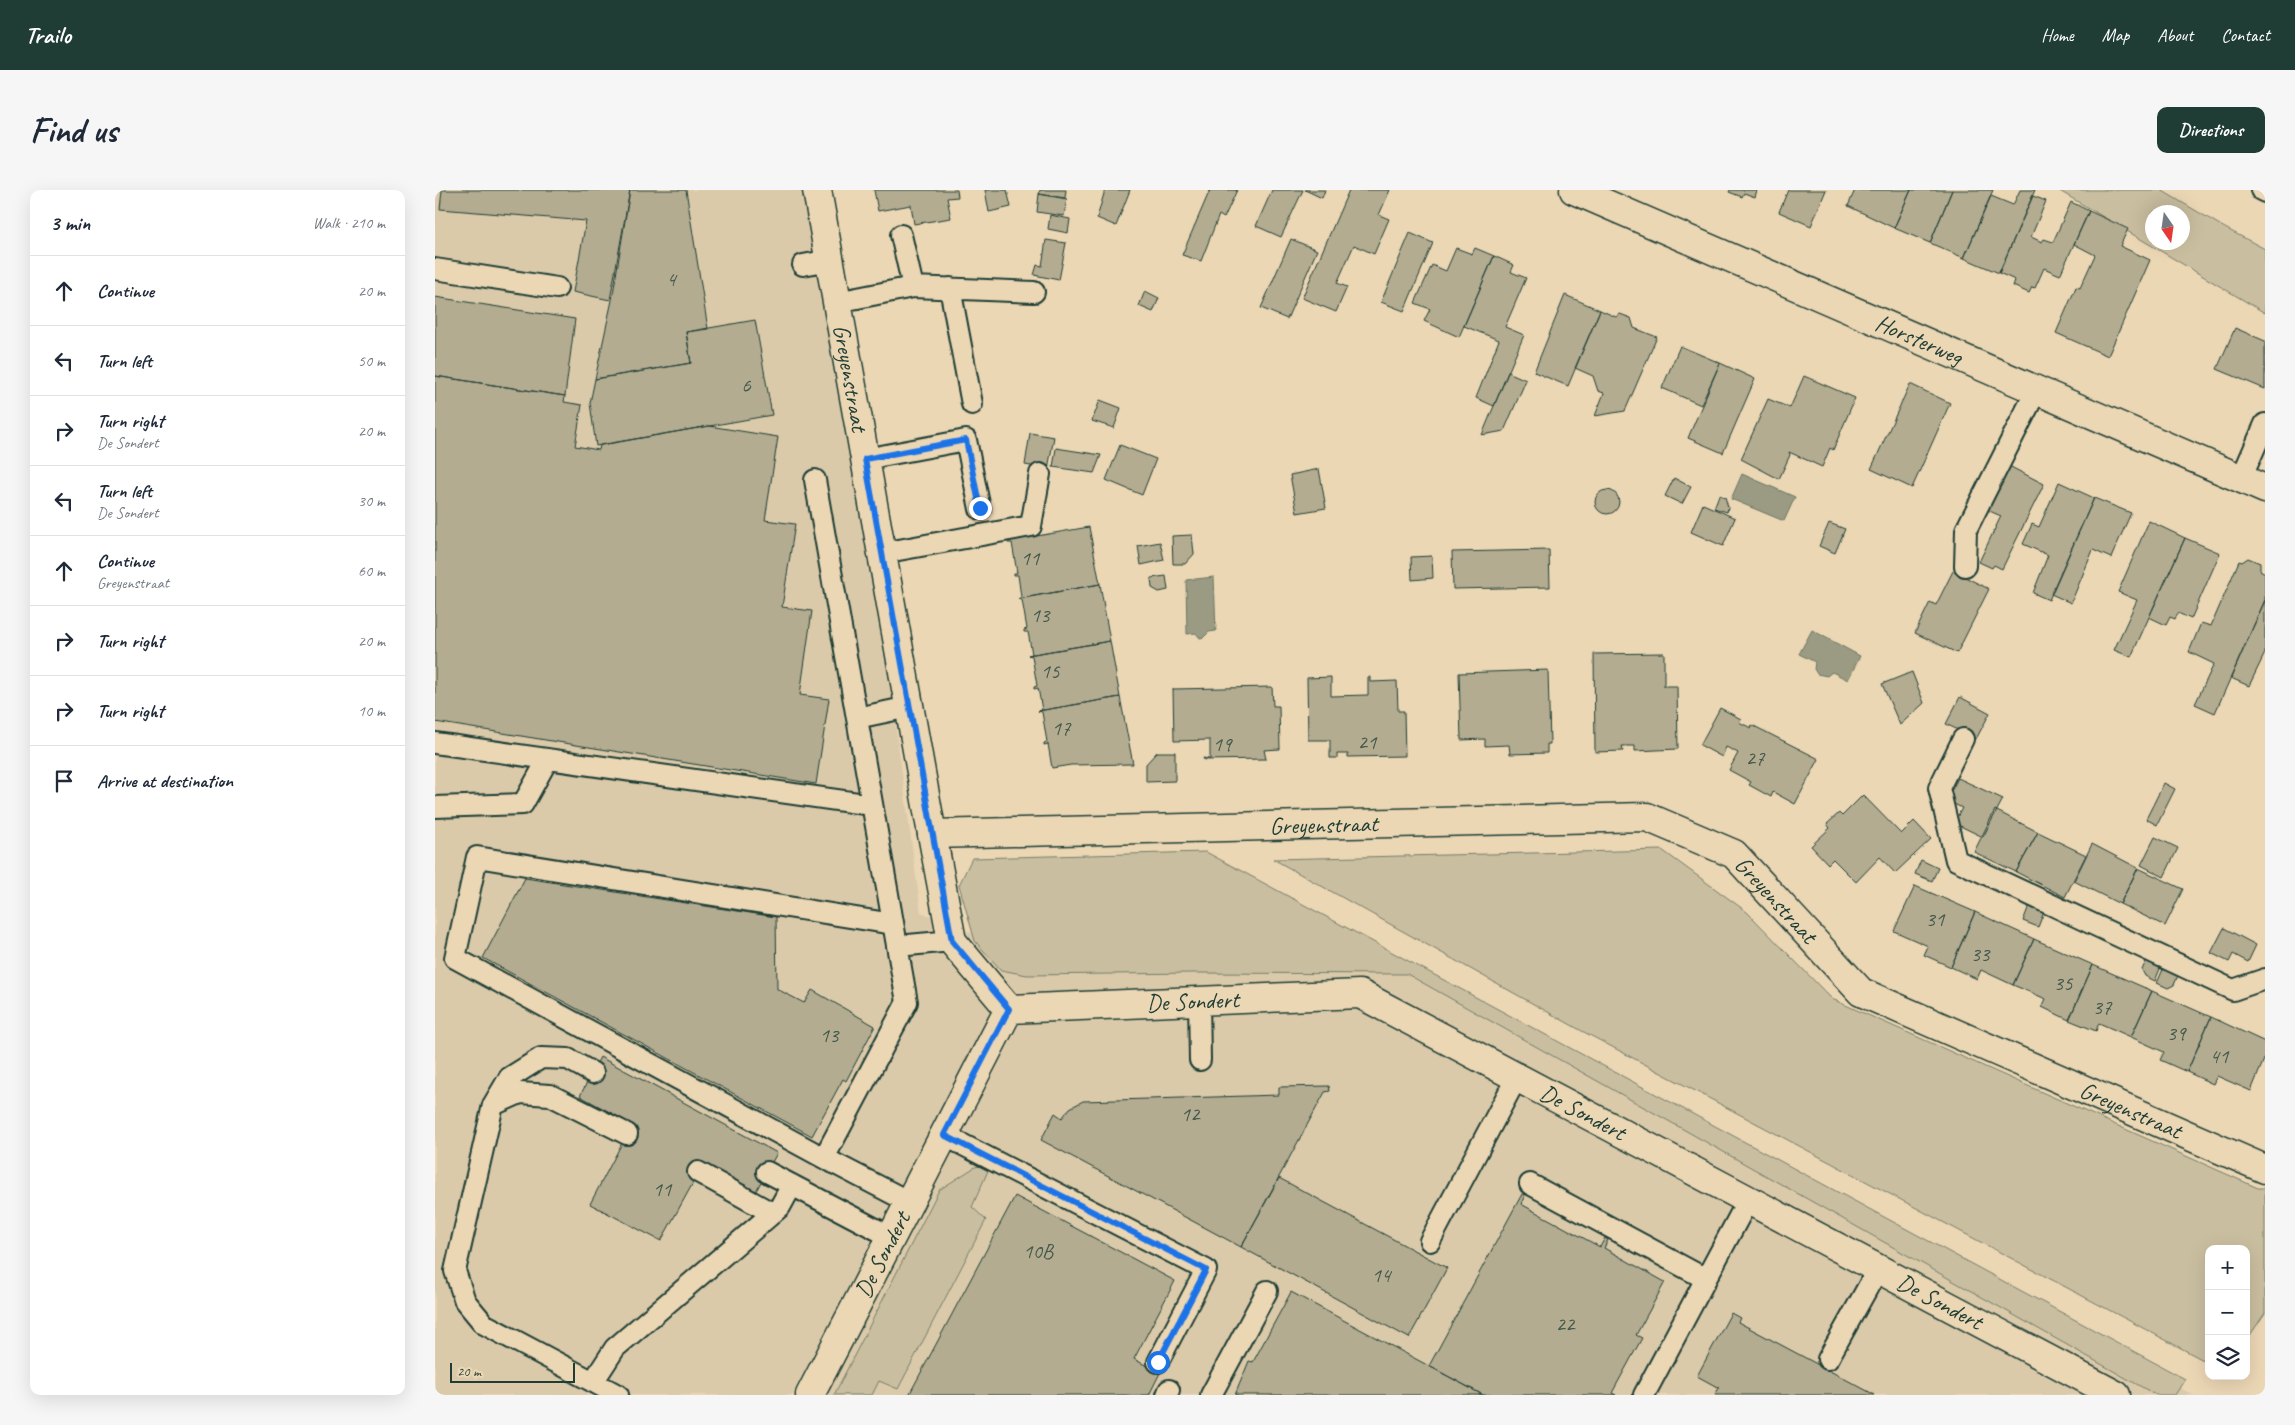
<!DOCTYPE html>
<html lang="en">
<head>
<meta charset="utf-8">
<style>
	:root { --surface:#fff; --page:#f6f6f7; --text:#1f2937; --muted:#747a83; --line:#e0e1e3; --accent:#1f3d34 }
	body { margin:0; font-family:Caveat,sans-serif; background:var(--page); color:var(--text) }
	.controls { position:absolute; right:15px; bottom:15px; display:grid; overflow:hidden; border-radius:10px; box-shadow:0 5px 20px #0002 }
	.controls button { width:45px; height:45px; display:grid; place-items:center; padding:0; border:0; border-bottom:1px solid var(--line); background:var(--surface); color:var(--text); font:25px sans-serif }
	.compass { position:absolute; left:1710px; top:15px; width:45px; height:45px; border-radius:50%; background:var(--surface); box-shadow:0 5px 20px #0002; rotate:167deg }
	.scale { position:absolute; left:15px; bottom:12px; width:125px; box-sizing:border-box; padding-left:5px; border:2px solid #1f3d34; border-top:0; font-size:14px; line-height:18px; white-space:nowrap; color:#1f3d34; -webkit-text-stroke:4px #ecd7b5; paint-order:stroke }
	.stop { position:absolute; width:15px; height:15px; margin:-11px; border:4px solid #1a73e8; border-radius:50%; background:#fff }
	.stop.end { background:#1a73e8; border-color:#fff; box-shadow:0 1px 5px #0008 }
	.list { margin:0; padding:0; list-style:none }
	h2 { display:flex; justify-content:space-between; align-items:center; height:65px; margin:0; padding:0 20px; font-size:21px }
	h2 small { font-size:16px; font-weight:400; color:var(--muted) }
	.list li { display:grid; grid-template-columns:32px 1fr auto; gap:15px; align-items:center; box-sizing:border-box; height:70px; padding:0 20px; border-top:1px solid var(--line) }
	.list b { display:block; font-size:19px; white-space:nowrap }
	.list p { margin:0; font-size:16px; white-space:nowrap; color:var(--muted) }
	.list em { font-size:16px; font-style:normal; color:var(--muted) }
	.icon { flex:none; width:28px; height:28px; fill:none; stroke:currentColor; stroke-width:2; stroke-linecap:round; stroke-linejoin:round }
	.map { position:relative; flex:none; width:1830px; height:1205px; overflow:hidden; border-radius:10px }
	header { display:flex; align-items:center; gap:30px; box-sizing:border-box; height:70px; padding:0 25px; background:var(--accent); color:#fff }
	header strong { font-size:24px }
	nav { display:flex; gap:28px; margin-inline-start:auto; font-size:18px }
	.intro { display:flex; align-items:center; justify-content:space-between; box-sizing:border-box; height:120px; padding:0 30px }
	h1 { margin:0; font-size:35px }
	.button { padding:12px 22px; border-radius:10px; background:var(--accent); color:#fff; font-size:18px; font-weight:700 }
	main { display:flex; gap:30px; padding:0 30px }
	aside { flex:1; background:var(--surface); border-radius:10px; box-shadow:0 5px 20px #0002 }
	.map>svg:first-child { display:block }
</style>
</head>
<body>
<header>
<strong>Trailo</strong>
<nav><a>Home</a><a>Map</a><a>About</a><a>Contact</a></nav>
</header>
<div class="intro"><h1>Find us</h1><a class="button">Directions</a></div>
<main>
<aside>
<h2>3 min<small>Walk · 210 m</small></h2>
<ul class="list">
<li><svg class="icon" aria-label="ahead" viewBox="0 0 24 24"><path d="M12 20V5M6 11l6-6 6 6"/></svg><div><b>Continue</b></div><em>20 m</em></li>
<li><svg class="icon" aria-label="left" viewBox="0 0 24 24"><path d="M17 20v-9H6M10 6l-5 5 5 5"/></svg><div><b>Turn left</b></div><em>50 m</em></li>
<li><svg class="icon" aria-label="right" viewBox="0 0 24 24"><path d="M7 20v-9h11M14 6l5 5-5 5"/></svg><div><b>Turn right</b><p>De Sondert</p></div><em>20 m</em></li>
<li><svg class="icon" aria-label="left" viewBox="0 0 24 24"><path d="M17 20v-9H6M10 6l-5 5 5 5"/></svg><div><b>Turn left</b><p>De Sondert</p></div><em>30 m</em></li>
<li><svg class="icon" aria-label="ahead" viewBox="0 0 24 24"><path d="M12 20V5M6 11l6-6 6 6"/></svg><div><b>Continue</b><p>Greyenstraat</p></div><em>60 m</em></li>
<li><svg class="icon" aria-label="right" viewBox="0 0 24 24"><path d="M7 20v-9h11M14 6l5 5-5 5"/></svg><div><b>Turn right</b></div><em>20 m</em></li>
<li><svg class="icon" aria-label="right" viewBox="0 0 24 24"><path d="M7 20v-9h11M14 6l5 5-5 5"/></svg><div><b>Turn right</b></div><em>10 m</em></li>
<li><svg class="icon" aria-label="arrive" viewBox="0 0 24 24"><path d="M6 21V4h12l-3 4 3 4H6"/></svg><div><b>Arrive at destination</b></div></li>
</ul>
</aside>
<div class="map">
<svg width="1830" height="1205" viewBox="0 0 1830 1205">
	<rect width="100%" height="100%" fill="#ecd7b5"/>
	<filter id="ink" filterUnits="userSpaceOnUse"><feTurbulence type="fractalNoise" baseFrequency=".02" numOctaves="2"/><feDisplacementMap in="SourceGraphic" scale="10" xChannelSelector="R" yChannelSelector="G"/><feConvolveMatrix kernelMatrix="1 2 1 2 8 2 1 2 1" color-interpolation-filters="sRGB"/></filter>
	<g filter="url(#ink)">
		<!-- built -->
		<path fill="#dbcaaa" d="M 0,0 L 388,0 L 486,722 L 615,775 L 950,767 L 1758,1205 L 0,1205 Z"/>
		<!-- green -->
		<path fill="#cabea0" stroke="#747e6a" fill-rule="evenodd" d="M 1623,0 L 1726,0 L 1790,38 L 1830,59 L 1830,123 ZM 1718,22 L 1748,22 L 1748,52 L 1718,52 Z
			M 1227,660 L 1312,722 L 1397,809 L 1823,998 L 1830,998 L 1830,1123 L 1811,1151 L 1811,1059 L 1774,1059 L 1774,1173 L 1147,841 L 838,669 Z
			M 771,662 L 1750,1189 L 1740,1205 L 1721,1205 L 972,784 L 761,783 L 592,785 L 566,780 L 540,751 L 524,695 L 537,668 Z
			M 556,974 L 537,1017 L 551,1030 L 463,1199 L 444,1191 L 437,1205 L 399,1205 L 504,1000 L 540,977 Z"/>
		<!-- water -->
		<path fill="#9a9b82" stroke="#697563" d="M 1307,284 L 1360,307 L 1349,331 L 1296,309 Z
			M 779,387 L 781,441 L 774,442 L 767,449 L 764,447 L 761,443 L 752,444 L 751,390 Z
			M 1377,440 L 1425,466 L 1413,490 L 1397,482 L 1392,486 L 1382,484 L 1379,479 L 1380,472 L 1364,464 Z"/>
		<!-- building -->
		<path fill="#b3ac91" stroke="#1f3d34" d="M 7,0 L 195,0 L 175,110 L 138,102 L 151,31 L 5,19 Z
			M 195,0 L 251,0 L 273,139 L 251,142 L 256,173 L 160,189 L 177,110 Z
			M 439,0 L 522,0 L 523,7 L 512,8 L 516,28 L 479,34 L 476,15 L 443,21 Z
			M 550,0 L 572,0 L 576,17 L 554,22 Z
			M 605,0 L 631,0 L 630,8 L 604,4 Z
			M 670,0 L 695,0 L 681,36 L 662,28 Z
			M 775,0 L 802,0 L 789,28 L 784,25 L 766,71 L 747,65 Z
			M 837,0 L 868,0 L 846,47 L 821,36 Z
			M 870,0 L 890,0 L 887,8 Z
			M 914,0 L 955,0 L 944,25 L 954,29 L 939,64 L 919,55 L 902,93 L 912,97 L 901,122 L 867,108 Z
			M 1295,0 L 1322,0 L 1320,7 L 1309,3 L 1307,7 L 1294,2 Z
			M 1353,0 L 1391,0 L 1376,36 L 1344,22 Z
			M 1420,0 L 1476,0 L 1459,38 L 1413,16 Z
			M 1476,0 L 1517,0 L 1495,53 L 1459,38 Z
			M 1517,0 L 1558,0 L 1529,68 L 1495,53 Z
			M 1585,0 L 1600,0 L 1564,83 L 1529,68 L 1556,6 L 1578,15 Z
			M 604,4 L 632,9 L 629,26 L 602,22 Z
			M 1598,6 L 1611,11 L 1596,47 L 1607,52 L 1609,49 L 1618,52 L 1636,12 L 1654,21 L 1625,85 L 1609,78 L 1600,98 L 1597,97 L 1594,103 L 1578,96 L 1580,90 L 1564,83 Z
			M 1654,21 L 1693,39 L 1685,56 L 1715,70 L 1673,166 L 1621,143 L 1641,97 L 1645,98 L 1660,65 L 1639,54 Z
			M 615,25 L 635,29 L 633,43 L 613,39 Z
			M 975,43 L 998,53 L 969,121 L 946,112 Z
			M 856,49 L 882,60 L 852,129 L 826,118 Z
			M 611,50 L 631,53 L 624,90 L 599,85 L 602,75 L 607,76 Z
			M 1021,58 L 1037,64 L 1040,58 L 1059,66 L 1024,147 L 989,131 L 995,119 L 980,113 L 997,75 L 1011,81 Z
			M 1059,66 L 1079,75 L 1076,82 L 1091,88 L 1070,137 L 1089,145 L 1059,216 L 1041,208 L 1064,150 L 1029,136 Z
			M 710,101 L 724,108 L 718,122 L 704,116 Z
			M 1130,105 L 1165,120 L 1133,196 L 1099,182 Z
			M 0,107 L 140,129 L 130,206 L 0,186 Z
			M 1165,120 L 1181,127 L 1185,124 L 1196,128 L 1199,138 L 1222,147 L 1190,221 L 1160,226 L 1169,203 L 1163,201 L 1158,186 L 1140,178 Z
			M 320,130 L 337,225 L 161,256 L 155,213 L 160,189 L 256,173 L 251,142 Z
			M 1800,138 L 1830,151 L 1830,199 L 1782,179 Z
			M 1245,156 L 1285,173 L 1266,215 L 1227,198 Z
			M 1285,173 L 1320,189 L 1288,263 L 1253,248 Z
			M 1073,182 L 1091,190 L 1069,241 L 1047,245 Z
			M 0,186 L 130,206 L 129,212 L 147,215 L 140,256 L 164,260 L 165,255 L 274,236 L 343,247 L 330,330 L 360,334 L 347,417 L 377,421 L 365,505 L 394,509 L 381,594 L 0,532 Z
			M 1369,186 L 1420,208 L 1398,260 L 1395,258 L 1387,277 L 1354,262 L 1355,265 L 1344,289 L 1306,269 L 1333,209 L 1355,218 Z
			M 1475,194 L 1515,213 L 1477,298 L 1436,279 Z
			M 665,210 L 686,218 L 679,238 L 657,231 Z
			M 595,243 L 619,247 L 613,279 L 590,275 Z
			M 685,255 L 721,269 L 707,305 L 671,290 Z
			M 621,258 L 666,265 L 659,283 L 618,277 Z
			M 1572,275 L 1609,294 L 1567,379 L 1559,375 L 1557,378 L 1544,372 L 1566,326 L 1550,319 Z
			M 884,279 L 891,318 L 862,323 L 855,285 Z
			M 1239,288 L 1256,297 L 1247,314 L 1230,306 Z
			M 1624,292 L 1659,308 L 1614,410 L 1598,403 L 1613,365 L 1588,354 L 1597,334 L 1604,337 Z
			M1160 312a12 12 0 1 1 24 0a12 12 0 1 1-24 0Z
			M 1284,305 L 1290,307 L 1293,317 L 1292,322 L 1279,318 Z
			M 1659,308 L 1696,323 L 1676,368 L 1658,360 L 1636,413 L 1616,404 Z
			M 1268,314 L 1300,328 L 1288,356 L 1256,342 Z
			M 1714,331 L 1750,348 L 1696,467 L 1679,460 L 1702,410 L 1683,402 Z
			M 1394,333 L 1410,339 L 1400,363 L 1384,356 Z
			M 654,337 L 665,394 L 583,409 L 586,407 L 583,385 L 579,385 L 579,383 L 582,383 L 577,353 L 573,353 L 573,351 Z
			M 757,345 L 759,364 L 750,374 L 738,374 L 737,346 Z
			M 1750,348 L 1785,363 L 1756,429 L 1743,423 L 1740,429 L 1735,427 L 1731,435 L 1714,427 Z
			M 725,352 L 729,370 L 706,375 L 703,356 Z
			M 1114,360 L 1115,397 L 1018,399 L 1017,362 Z
			M 997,366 L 998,388 L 977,390 L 976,367 Z
			M 1813,368 L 1825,373 L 1825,380 L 1830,383 L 1830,410 L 1780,523 L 1760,514 L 1779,474 L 1754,462 L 1766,433 L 1776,436 L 1804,371 L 1807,372 Z
			M 1518,381 L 1554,399 L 1522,463 L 1480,443 L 1495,412 L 1501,415 Z
			M 731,386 L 733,400 L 724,402 L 717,398 L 716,388 Z
			M 665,394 L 675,451 L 593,465 L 597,464 L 593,442 L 589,442 L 589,440 L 592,439 L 587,410 L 583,409 Z
			M 1830,410 L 1830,463 L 1814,496 L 1796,488 Z
			M 675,451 L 685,507 L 603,521 L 607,520 L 603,498 L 599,499 L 599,497 L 602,496 L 597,466 L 593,465 Z
			M 1229,463 L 1229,496 L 1242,496 L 1243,559 L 1200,561 L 1200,556 L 1187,556 L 1188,561 L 1160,562 L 1159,464 Z
			M 1113,480 L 1115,554 L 1112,554 L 1112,563 L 1075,564 L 1074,555 L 1050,556 L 1050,549 L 1026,550 L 1024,483 Z
			M 1477,482 L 1489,513 L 1465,535 L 1447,494 Z
			M 896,487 L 896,506 L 933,505 L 933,487 L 935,487 L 935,492 L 962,491 L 963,521 L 969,521 L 970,566 L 913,567 L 913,564 L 902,564 L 902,568 L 895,568 L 895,550 L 873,550 L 872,488 Z
			M 837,497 L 838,516 L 844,516 L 845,559 L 829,560 L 831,569 L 769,570 L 768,568 L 775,569 L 775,550 L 739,551 L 738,499 Z
			M 685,507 L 698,574 L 636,575 L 617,578 L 613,554 L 609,555 L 609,553 L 612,552 L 607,522 L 603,521 Z
			M 1525,507 L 1555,523 L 1541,549 L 1511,534 Z
			M 1285,518 L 1306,529 L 1304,532 L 1316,538 L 1317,535 L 1384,569 L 1360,614 L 1338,602 L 1336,607 L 1314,595 L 1316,592 L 1294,580 L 1303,563 L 1291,557 L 1287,567 L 1265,555 Z
			M 722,562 L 740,562 L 740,591 L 711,592 L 711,574 Z
			M 1523,588 L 1568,609 L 1548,647 L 1519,633 L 1527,618 L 1515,612 L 1514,605 Z
			M 1729,593 L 1740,599 L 1722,635 L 1711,629 Z
			M 1428,605 L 1466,644 L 1479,631 L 1496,649 L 1460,683 L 1445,667 L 1421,692 L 1398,669 L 1393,674 L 1376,656 L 1395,638 L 1392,634 L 1404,623 L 1407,626 Z
			M 1560,620 L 1603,642 L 1581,682 L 1539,662 Z
			M 1603,642 L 1651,665 L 1630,707 L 1581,682 Z
			M 1720,647 L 1743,658 L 1729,687 L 1706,675 Z
			M 1657,654 L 1703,678 L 1685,714 L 1639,691 Z
			M 1486,670 L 1503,678 L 1497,691 L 1480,684 Z
			M 1703,678 L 1748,699 L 1730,736 L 1685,714 Z
			M 90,688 L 341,727 L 342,799 L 369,813 L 377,800 L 440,836 L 411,891 L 408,889 L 377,946 L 48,768 Z
			M 1480,696 L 1540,722 L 1516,777 L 1489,765 L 1493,756 L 1459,741 Z
			M 1594,716 L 1609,722 L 1603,737 L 1588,731 Z
			M 1540,722 L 1599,749 L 1578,795 L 1546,780 L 1542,789 L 1516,777 Z
			M 1789,738 L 1821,755 L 1813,772 L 1798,764 L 1794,772 L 1776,763 Z
			M 1599,749 L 1658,775 L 1634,830 L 1607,817 L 1611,809 L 1578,795 Z
			M 1712,769 L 1726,776 L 1720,791 L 1710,786 L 1707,780 Z
			M 1658,775 L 1717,801 L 1696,847 L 1664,833 L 1661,841 L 1634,830 Z
			M 1729,777 L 1744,783 L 1739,795 L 1733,798 L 1722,793 Z
			M 1717,801 L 1776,827 L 1752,882 L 1725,870 L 1729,862 L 1696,847 Z
			M 1776,827 L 1830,852 L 1830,867 L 1816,901 L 1782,886 L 1778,894 L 1752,882 Z
			M 165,867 L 342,963 L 321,1001 L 269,973 L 226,1051 L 155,1014 L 197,934 L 145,906 Z
			M 894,896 L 895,901 L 890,902 L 806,1057 L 606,950 L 620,923 L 627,928 L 635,918 L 648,911 L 844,905 L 844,897 Z
			M 844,988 L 1012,1078 L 974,1148 L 806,1057 Z
			M 1087,1004 L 1090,1005 L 1086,1014 L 1165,1057 L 1170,1048 L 1173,1050 L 1169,1058 L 1230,1092 L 1201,1145 L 1207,1148 L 1177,1203 L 1181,1205 L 1048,1205 L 994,1176 Z
			M 580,1006 L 740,1091 L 699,1169 L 725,1183 L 714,1205 L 474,1205 Z
			M 856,1102 L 979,1168 L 1048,1205 L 800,1205 L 814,1171 L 818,1172 Z
			M 1296,1123 L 1305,1128 L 1303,1132 L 1440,1205 L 1280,1205 L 1284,1198 L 1262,1186 Z"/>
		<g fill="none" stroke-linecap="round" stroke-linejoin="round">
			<defs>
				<path id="service" d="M 1826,0 L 1830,2
					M 466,45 L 478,97
					M 368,75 L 395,70
					M 0,79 L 122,98
					M 515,98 L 537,214
					M 402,112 L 478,97 L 599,102
					M 430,269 L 531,250 L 545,319
					M 1806,289 L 1830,234
					M 380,290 L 472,812 L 389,968
					M 447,363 L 596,336 L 605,284
					M 1530,376 L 1531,340 L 1601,201
					M 422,528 L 474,517
					M 1528,549 L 1504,598 L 1521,670 L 1798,800 L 1830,789
					M 0,553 L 437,615
					M 0,617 L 88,614 L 113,569
					M 458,734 L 42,667 L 20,768 L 389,968 L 474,1012
					M 462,756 L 517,751
					M 764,810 L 765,870
					M 158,883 L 133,869 L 106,868 L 74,888 L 58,915 L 20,1081 L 30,1111 L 49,1134 L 183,1205
					M 58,915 L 85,903 L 115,905 L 192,944
					M 509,945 L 771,1080 L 723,1172
					M 263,982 L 337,1023
					M 332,982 L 456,1047
					M 1095,994 L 1271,1089
					M 995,1051 L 1082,887
					M 1393,1169 L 1443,1079
					M 158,1192 L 180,1158 L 345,1017 L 357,995
					M 732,1205 L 734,1200
					M 776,1205 L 832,1101
					M 1209,1205 L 1313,1010"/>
				<g id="minor">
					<path id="s1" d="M 382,0 L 497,644 L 1212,627 L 1299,664 L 1426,802 L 1830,979"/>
					<path id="s2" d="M 1139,0 L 1830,299"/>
					<path d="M 497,644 L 517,751 L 574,819"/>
					<path id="s3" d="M 375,1205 L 574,819 L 925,804 L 1681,1205"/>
				</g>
			</defs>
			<!-- service casing -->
			<use href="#service" stroke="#1f3d34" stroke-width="24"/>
			<!-- minor casing -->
			<use href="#minor" stroke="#1f3d34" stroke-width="31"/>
			<!-- service -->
			<use href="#service" stroke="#ecd7b5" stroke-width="20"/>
			<!-- minor -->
			<use href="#minor" stroke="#ecd7b5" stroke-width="28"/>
		</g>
	</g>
	<g fill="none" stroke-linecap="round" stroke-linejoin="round" filter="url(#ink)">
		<!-- route -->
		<path stroke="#1a73e8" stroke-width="6" d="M 545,318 L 531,250 L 430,269 L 517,751 L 574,819 L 509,945 L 771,1080 L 723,1172"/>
	</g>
	<g text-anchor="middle" stroke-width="4" stroke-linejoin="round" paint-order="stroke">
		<!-- number labels -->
		<g font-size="21" fill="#44594b">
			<text x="236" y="96">4</text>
			<text x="311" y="202">6</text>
			<text x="595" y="375">11</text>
			<text x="605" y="432">13</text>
			<text x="615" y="488">15</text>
			<text x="626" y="545">17</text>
			<text x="932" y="559">21</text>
			<text x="787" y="561">19</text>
			<text x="1320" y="575">27</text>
			<text x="1500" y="736">31</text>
			<text x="1545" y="771">33</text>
			<text x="1628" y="800">35</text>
			<text x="1667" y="824">37</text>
			<text x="1741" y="850">39</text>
			<text x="394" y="852">13</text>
			<text x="1784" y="873">41</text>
			<text x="755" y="931">12</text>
			<text x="227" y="1006">11</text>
			<text x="603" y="1068">10B</text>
			<text x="946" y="1092">14</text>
			<text x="1130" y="1141">22</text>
		</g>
		<!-- street labels -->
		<g font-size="24" fill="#1f3d34" stroke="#ecd7b5">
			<text dy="8" stroke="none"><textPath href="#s2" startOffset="376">Horsterweg</textPath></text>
			<text dy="8" stroke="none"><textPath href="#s1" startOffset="191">Greyenstraat</textPath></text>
			<text dy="8" stroke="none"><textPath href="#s1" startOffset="1046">Greyenstraat</textPath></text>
			<text dy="8" stroke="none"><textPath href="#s1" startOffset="1526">Greyenstraat</textPath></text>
			<text dy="8" stroke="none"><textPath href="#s3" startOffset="618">De Sondert</textPath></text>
			<text dy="8" stroke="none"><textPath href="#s1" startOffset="1946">Greyenstraat</textPath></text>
			<text dy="8" stroke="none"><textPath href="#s3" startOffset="1038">De Sondert</textPath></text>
			<text dy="8" stroke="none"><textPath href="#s3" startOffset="158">De Sondert</textPath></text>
			<text dy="8" stroke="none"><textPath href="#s3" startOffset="1442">De Sondert</textPath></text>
		</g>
	</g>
</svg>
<div class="controls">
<button>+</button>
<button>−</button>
<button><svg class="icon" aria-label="layers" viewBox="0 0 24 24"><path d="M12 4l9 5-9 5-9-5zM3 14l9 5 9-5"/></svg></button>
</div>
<svg class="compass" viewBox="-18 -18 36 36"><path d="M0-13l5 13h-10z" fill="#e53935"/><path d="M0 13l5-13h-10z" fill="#747a83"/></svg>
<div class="scale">20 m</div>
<div class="stop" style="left:723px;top:1172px"></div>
<div class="stop end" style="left:545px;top:318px"></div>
</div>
</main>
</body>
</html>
